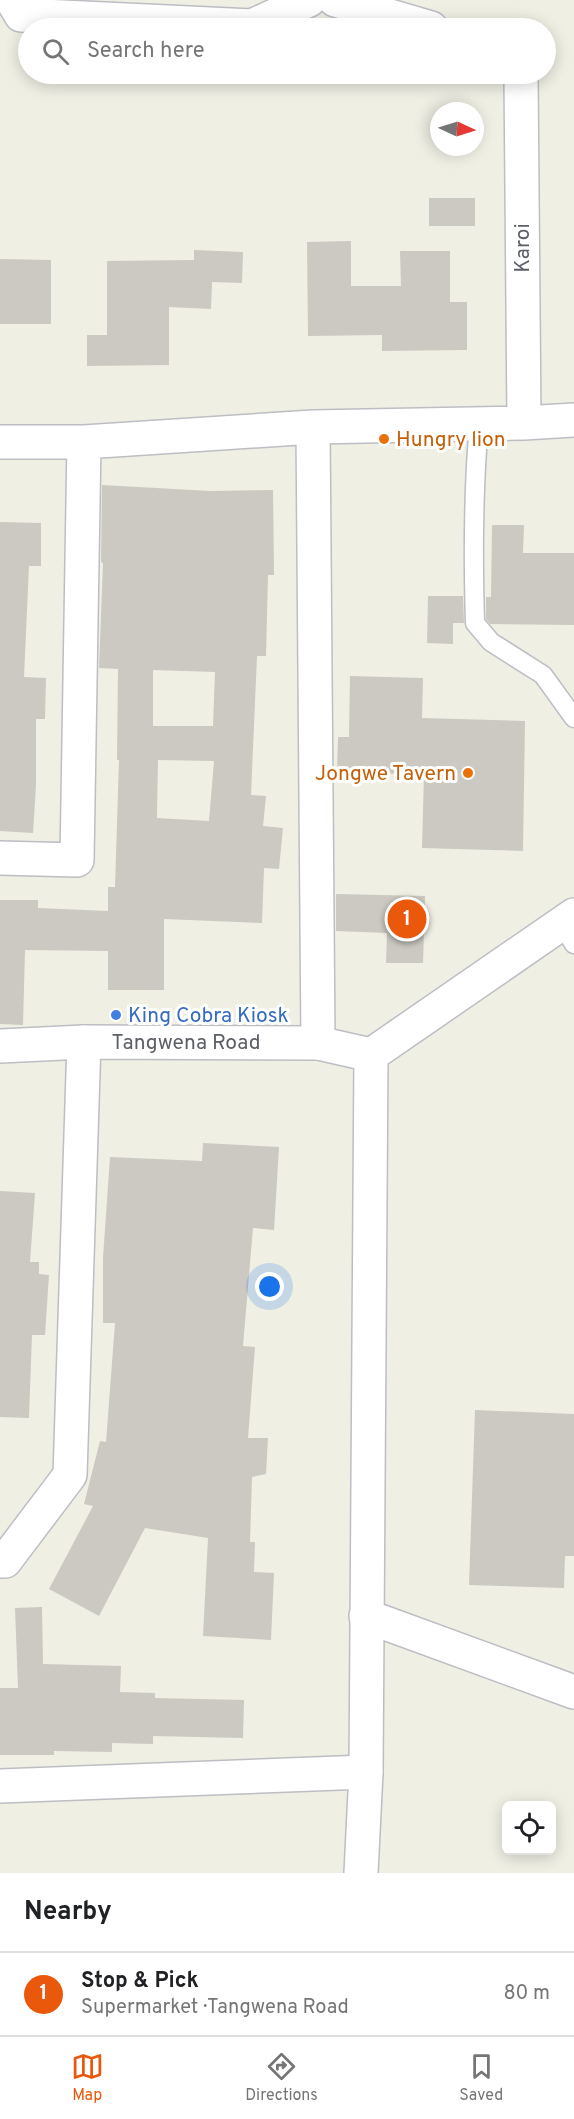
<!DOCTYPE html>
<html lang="en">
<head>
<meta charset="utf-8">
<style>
	:root { --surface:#fff; --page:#f2f2f2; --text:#202124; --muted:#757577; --line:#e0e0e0; --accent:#ea580c }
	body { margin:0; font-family:Overpass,sans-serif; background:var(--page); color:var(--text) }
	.controls { position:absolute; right:18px; bottom:18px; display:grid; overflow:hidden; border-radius:9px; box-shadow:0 3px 15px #0003 }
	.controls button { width:54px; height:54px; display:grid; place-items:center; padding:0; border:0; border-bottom:2px solid var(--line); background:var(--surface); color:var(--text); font:30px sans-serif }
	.compass { position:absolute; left:430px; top:102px; width:54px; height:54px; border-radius:50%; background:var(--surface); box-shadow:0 3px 15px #0003; rotate:94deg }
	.you { position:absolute; left:270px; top:1287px; width:21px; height:21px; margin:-15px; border:4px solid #fff; border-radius:50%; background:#1a73e8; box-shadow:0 0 0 9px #1a73e833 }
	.badge { display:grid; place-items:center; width:39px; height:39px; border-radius:50%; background:var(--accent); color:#fff; font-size:20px; font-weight:700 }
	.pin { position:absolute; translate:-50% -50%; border:3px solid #fff; box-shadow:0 2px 6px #0006 }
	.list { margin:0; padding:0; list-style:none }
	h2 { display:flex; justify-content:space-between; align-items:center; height:78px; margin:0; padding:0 24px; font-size:26px }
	h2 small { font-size:20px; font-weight:400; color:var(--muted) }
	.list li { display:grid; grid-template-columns:39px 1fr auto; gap:18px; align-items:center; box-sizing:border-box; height:84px; padding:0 24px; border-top:2px solid var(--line) }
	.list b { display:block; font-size:22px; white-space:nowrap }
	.list p { margin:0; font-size:20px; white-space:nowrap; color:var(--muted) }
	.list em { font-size:20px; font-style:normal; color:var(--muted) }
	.icon { flex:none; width:33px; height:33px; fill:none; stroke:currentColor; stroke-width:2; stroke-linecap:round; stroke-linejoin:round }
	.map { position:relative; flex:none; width:574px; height:1873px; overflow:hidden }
	.search { position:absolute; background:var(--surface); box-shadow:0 3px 15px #0003; left:18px; right:18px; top:18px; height:66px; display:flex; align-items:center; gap:15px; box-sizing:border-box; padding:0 21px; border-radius:33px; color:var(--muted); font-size:22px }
	.sheet { height:162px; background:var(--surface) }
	nav { display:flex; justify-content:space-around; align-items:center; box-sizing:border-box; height:84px; border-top:2px solid var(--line); background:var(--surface); font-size:16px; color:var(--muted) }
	nav a { display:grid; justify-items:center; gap:3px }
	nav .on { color:var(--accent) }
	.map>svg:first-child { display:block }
</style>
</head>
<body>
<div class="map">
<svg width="574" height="1873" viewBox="0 0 574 1873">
	<rect width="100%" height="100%" fill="#f0efe4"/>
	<!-- building -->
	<path fill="#cbc9c1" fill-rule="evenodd" d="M 429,198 L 475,198 L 475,226 L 429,226 Z
		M 351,241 L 351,286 L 401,286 L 400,251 L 450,251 L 450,302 L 467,302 L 467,350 L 382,351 L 382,335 L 308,336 L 307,242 Z
		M 194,250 L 243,252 L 242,283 L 212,282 L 211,309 L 169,307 L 169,365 L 87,366 L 87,335 L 107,335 L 107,261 L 194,260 Z
		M 0,259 L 51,260 L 51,324 L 0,324 Z
		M 102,485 L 211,491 L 273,490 L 274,575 L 268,575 L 266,656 L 257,656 L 251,795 L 266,796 L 263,826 L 283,828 L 279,869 L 264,868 L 262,923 L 164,919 L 164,990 L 108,990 L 108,951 L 25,950 L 23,1025 L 0,1024 L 0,900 L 38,900 L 38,908 L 108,911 L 108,887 L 115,887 L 119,760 L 117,760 L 118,669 L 99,668 L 103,563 L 101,562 ZM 153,670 L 215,672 L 213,726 L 153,726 ZM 158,760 L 214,761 L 209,821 L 157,818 Z
		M 0,522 L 41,523 L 41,566 L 29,566 L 24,677 L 46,678 L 45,719 L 36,719 L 36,785 L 33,833 L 0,831 Z
		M 492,525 L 524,525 L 523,553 L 574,553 L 574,625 L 490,624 L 486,619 L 486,597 L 491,597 Z
		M 428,596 L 463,596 L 464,623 L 453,623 L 453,644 L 427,643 Z
		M 350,676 L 423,678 L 422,718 L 525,721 L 523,851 L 422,848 L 424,774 L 337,773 L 338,737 L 349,737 Z
		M 336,894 L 425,896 L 423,963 L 386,963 L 387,933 L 336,931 Z
		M 203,1143 L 279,1147 L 274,1230 L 253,1228 L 243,1346 L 255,1347 L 248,1438 L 268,1438 L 266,1474 L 252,1477 L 250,1542 L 255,1542 L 254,1572 L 274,1573 L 271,1640 L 203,1636 L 208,1538 L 145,1528 L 99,1616 L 49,1589 L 93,1506 L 84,1504 L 100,1441 L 106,1442 L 115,1323 L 103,1323 L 103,1258 L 110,1157 L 202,1161 Z
		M 0,1191 L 35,1193 L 30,1262 L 39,1262 L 39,1274 L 49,1275 L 45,1335 L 32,1335 L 29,1418 L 0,1417 Z
		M 475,1410 L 574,1414 L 574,1556 L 565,1556 L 564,1588 L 469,1585 Z
		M 42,1607 L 43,1664 L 121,1666 L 120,1692 L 155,1693 L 155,1698 L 244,1700 L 243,1738 L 153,1736 L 153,1744 L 112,1743 L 112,1752 L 54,1751 L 54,1755 L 0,1755 L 0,1688 L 18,1688 L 15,1608 Z"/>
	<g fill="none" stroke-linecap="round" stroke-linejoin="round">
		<defs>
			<path id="service" d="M 479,424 C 473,490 473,557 475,623 L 491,642 L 543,675 L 574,718
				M 562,924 L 574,944"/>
			<path id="minor" d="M 12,0 L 21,15 L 252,26 L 309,0
				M 335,0 L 431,28
				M 521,74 L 524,423
				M 313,427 L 318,1043
				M 0,442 L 84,442 L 313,427 L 524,423 L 574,420
				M 0,858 L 77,860 L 84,442
				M 0,1561 L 5,1561 L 70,1475 L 84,1042
				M 366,1616 L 574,1692
				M 0,1786 L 366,1772"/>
			<path id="tertiary" d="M 0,1046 L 84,1042 L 318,1043 L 371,1055
				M 361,1873 L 366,1772 L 371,1055 L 574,915"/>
		</defs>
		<!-- service casing -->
		<use href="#service" stroke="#bcbec4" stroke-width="21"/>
		<!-- minor casing -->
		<use href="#minor" stroke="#bcbec4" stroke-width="36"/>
		<!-- tertiary casing -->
		<use href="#tertiary" stroke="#bcbec4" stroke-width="36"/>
		<!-- service -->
		<use href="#service" stroke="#fff" stroke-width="18"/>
		<!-- minor -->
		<use href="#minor" stroke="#fff" stroke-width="33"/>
		<!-- tertiary -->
		<use href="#tertiary" stroke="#fff" stroke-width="33"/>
	</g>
	<!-- markers -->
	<g fill="#e8710a" stroke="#fff" stroke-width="2">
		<circle cx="384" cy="439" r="6"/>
		<circle cx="468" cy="773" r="6"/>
	</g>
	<circle fill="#3f7fe0" stroke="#fff" stroke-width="2" cx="116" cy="1015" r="6"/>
	<g text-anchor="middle" stroke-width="6" stroke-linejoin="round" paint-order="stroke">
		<!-- street labels -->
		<g font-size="21" fill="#5c6066" stroke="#fff">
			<text transform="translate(522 248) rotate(-90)" y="7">Karoi</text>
			<text x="186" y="1049">Tangwena Road</text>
		</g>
		<!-- food labels -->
		<g font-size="21" fill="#c56008" stroke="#fff" text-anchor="start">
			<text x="396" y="446">Hungry lion</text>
			<text x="456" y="780" text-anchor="end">Jongwe Tavern</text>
		</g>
		<!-- shop labels -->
		<g font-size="21" fill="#366cbe" stroke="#fff" text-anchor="start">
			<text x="128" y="1022">King Cobra Kiosk</text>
		</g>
	</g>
</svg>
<div class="controls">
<button><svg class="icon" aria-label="locate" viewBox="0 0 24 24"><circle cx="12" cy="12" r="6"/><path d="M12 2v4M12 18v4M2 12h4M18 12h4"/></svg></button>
</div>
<svg class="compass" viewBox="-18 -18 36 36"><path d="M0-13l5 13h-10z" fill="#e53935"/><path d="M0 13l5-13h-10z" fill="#757577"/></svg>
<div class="you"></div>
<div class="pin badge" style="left:407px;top:919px">1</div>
<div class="search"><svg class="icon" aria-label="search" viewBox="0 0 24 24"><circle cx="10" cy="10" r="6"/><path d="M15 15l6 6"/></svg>Search here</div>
</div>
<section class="sheet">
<h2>Nearby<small></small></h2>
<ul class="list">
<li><span class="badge">1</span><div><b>Stop &amp; Pick</b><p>Supermarket · Tangwena Road</p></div><em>80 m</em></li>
</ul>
</section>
<nav>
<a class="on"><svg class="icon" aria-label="map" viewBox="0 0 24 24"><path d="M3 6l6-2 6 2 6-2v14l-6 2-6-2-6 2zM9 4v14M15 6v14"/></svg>Map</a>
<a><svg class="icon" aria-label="directions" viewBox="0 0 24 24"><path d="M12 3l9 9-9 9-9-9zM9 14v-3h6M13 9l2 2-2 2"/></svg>Directions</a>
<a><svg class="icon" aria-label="saved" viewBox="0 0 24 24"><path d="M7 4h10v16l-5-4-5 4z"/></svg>Saved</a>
</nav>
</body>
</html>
